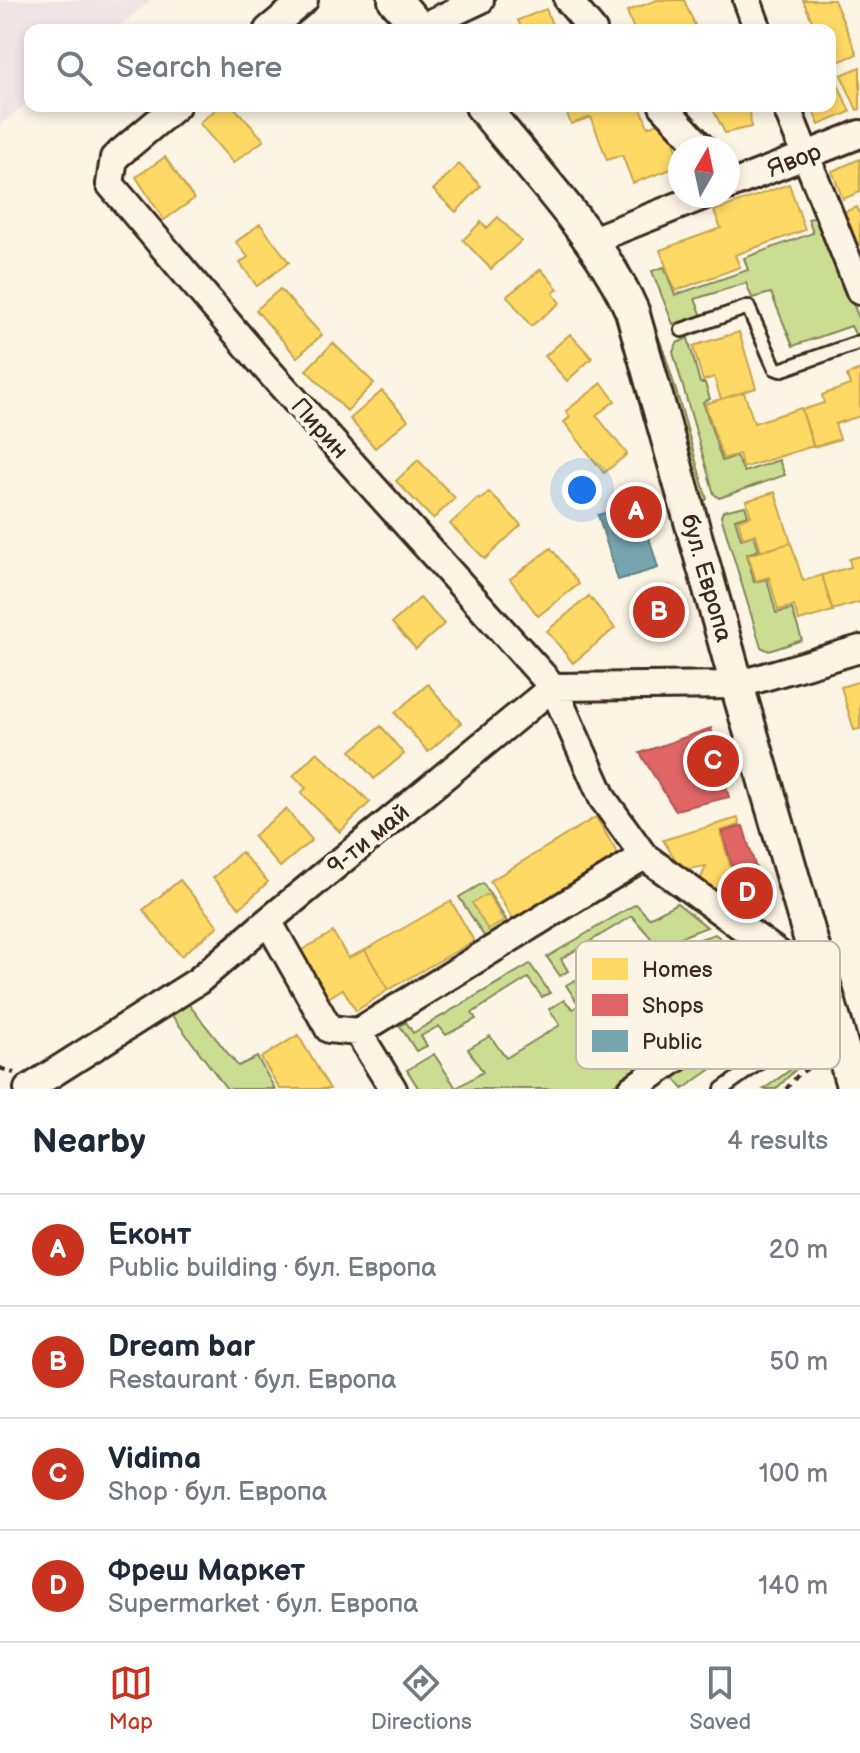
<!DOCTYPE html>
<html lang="en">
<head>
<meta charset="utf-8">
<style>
	:root { --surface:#fff; --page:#f6f6f7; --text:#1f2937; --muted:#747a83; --line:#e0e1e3; --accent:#c8321e }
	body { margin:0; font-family:"Balsamiq Sans",sans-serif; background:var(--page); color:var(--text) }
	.compass { position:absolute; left:668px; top:136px; width:72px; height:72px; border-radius:50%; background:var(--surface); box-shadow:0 4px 12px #0003; rotate:9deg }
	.you { position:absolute; left:582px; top:490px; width:28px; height:28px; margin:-20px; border:6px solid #fff; border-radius:50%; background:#1a73e8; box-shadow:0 0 0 12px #1a73e833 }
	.badge { display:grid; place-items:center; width:52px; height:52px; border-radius:50%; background:var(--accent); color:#fff; font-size:26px; font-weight:700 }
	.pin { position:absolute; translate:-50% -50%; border:4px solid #fff; box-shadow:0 2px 8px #0006 }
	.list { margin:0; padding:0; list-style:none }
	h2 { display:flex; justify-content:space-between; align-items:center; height:104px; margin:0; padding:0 32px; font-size:34px }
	h2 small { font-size:26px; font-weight:400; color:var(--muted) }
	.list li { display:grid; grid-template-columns:52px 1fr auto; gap:24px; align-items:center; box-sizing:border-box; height:112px; padding:0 32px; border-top:2px solid var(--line) }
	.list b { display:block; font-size:30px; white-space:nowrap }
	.list p { margin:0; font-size:26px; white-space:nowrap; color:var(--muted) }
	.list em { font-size:26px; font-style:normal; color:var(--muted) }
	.icon { flex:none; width:44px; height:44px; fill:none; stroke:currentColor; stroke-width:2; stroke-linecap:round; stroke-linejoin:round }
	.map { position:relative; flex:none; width:860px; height:1089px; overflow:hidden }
	.search { position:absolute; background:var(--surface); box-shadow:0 4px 12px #0003; left:24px; right:24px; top:24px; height:88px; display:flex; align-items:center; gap:20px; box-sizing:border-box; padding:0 28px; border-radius:16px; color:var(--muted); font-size:30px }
	.sheet { height:552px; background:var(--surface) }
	nav { display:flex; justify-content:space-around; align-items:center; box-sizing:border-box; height:112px; border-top:2px solid var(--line); background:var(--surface); font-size:22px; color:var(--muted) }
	nav a { display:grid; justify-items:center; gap:4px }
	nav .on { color:var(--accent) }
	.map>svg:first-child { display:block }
</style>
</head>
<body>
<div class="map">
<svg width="860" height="1089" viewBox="0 0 860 1089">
	<rect width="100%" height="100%" fill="#fcf5e5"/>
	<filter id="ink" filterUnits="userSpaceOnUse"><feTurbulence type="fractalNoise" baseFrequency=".0125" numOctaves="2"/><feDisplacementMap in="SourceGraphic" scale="16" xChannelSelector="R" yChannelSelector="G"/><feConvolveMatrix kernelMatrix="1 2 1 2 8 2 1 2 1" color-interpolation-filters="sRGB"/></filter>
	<g filter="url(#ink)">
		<!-- built -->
		<path fill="#f1e4e6" d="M 0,0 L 151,0 L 115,30 L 30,30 L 30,100 L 0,125 Z"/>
		<!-- green -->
		<path fill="#cbdd92" stroke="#838458" stroke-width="2" d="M 818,217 L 860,321 L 860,334 L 856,336 L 851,326 L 793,346 L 771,293 L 752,298 L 746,283 L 695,299 L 702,316 L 673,324 L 652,271 L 664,267 L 675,295 L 748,270 L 744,258 L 813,233 L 808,219 Z
			M 626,260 C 665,335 683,419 707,499 L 704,502 L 621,262 Z
			M 688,338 L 700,383 L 705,383 L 710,399 L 703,402 L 722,461 L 736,456 L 744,472 L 779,460 L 785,475 L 719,498 L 714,494 L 673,352 L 677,343 Z
			M 745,506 L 748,515 L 735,519 L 741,539 L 754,535 L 759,550 L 747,554 L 754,582 L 767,579 L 776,613 L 792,609 L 802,640 L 769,651 L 761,647 L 721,516 L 723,511 Z
			M 483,883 L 506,920 L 509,931 L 486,939 L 459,897 Z
			M 677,903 L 707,927 L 658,946 L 632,916 L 561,959 L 568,971 L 560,976 L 547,957 L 636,904 L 649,918 Z
			M 715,934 L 754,965 L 725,986 L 654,969 L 669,959 L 663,951 Z
			M 530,964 L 550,993 L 542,997 L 528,978 L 472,1013 L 476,1019 L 446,1035 L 439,1026 L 421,1036 L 427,1046 L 416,1051 L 400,1026 L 406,1022 L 413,1033 Z
			M 647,975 L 721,993 L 679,1023 L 687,1034 L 608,1089 L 419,1089 L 407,1070 L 434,1054 L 456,1088 L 483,1072 L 468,1049 L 490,1036 L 506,1058 L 560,1025 L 549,1009 L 564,1000 L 573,1009 L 579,1005 L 566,985 L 575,980 L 595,1008 Z
			M 186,1001 L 238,1066 L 257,1057 L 275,1089 L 227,1089 L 170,1013 Z
			M 771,1008 C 793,1009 802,1014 813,1033 L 807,1058 L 776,1089 L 764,1089 L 798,1064 L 769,1029 L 683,1089 L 673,1077 L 753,1015 Z"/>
		<!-- homes -->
		<path fill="#ffd966" stroke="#c4a450" stroke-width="2" d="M 657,0 L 684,0 L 697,30 L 634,30 L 627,11 Z
			M 803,0 L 834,0 L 857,54 L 831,65 L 830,30 L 816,30 Z
			M 546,9 L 554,30 L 522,30 L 518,20 Z
			M 860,67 L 860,109 L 857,110 L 841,75 Z
			M 837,82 L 850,112 L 819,125 L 811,106 L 830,106 L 830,85 Z
			M 220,106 L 233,106 L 264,140 L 233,163 L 199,123 Z
			M 564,106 L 640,106 L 648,127 L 666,120 L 680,158 L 680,166 L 633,183 L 622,155 L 607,160 L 591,117 L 571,124 Z
			M 711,106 L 750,106 L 751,127 L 725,133 Z
			M 165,157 L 194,199 L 164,220 L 136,177 Z
			M 860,159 L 860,192 L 843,199 L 832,171 Z
			M 459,164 L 481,186 L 456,212 L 433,190 Z
			M 789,184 L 805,230 L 735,255 L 740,267 L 675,291 L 660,250 L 721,228 L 714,211 Z
			M 857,207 L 860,214 L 860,245 L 856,247 L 841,213 Z
			M 498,217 L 521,241 L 491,269 L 463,240 L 481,222 L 487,228 Z
			M 260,224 L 289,262 L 257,286 L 240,263 L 248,257 L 236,242 Z
			M 541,269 L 558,289 L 553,293 L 560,303 L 531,326 L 507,296 Z
			M 280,289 L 322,335 L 297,357 L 256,310 Z
			M 739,332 L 756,388 L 721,399 L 714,377 L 703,381 L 693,346 Z
			M 570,334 L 592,358 L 567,381 L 545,356 Z
			M 333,343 L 374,383 L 347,411 L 306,370 Z
			M 860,370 L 860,416 L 835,424 L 840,439 L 814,447 L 802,410 L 824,403 L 822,395 L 850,385 L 847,375 Z
			M 602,383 L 615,401 L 596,415 L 627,454 L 604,473 L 564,422 L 570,417 L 566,411 Z
			M 382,391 L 408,420 L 375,448 L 350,419 Z
			M 744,392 L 754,423 L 801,408 L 813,446 L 743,468 L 739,454 L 723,459 L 705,404 Z
			M 418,460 L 455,498 L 433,519 L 396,481 Z
			M 489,492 L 521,525 L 485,559 L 450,524 L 478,498 L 480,500 Z
			M 775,492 L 791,543 L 761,551 L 756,534 L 743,538 L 738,520 L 751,516 L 746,501 Z
			M 791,543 L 803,581 L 822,575 L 833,611 L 799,621 L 794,606 L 778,610 L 769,577 L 756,581 L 748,555 Z
			M 551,548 L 579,584 L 538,616 L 510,579 Z
			M 860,556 L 860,602 L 832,610 L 822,575 L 851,567 L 849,559 Z
			M 589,596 L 615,628 L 573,663 L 547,631 Z
			M 420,598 L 444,624 L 416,649 L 392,623 Z
			M 860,681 L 860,729 L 854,730 L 841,687 Z
			M 428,684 L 461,723 L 428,752 L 395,713 Z
			M 381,726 L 404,754 L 374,779 L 351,751 Z
			M 317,752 L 370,802 L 340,832 L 301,793 L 306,788 L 293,776 Z
			M 286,809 L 312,840 L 280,867 L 253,836 Z
			M 596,817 L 619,856 L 513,920 L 490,881 Z
			M 738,818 L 740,825 L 720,831 L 731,869 L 714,901 L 697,888 L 706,866 L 682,870 L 663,840 Z
			M 241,852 L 268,882 L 240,908 L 213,878 Z
			M 180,880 L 218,926 L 181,956 L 143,910 Z
			M 488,894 L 504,921 L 488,930 L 472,903 Z
			M 451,901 L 474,941 L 388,990 L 365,950 Z
			M 333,932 L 348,958 L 365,950 L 388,990 L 356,1011 L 343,989 L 328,998 L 300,951 Z
			M 298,1035 L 330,1089 L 280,1089 L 261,1058 Z"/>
		<!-- shops -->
		<path fill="#e06666" stroke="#ae5450" stroke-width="2" d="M 669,586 L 682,622 L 647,634 L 635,598 Z
			M 711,728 L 729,797 L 675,810 L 640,753 Z
			M 743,826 L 764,895 L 755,899 L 757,908 L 731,915 L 714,901 L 733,869 L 722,832 Z"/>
		<!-- public -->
		<path fill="#76a5af" stroke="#648084" stroke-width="2" d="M 639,503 L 658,568 L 618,580 L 598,515 Z"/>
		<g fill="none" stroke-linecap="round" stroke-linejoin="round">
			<defs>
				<path id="service" d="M 682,330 L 748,307 L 775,368 L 780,370 L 860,342
					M 722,1089 L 774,1052"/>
				<path id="minor" d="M 568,0 L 593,30
					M 747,0 L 758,30
					M 420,28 L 480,0
					M 268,30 L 304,0
					M 176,106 L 114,158 L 110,184 L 265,367 L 553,687 L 603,799 L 644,856 L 826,988
					M 663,106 L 702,148
					M 786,106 L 860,291
					M 728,186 L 860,134
					M 590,241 L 703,196
					M 268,921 L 329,1029 L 358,1032
					M 28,1089 L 198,981 L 268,921 L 553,687 L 737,685 L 860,649
					M 393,1089 L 358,1032 L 644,856
					M 632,1089 L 780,986 L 826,988"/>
				<path id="tertiary" d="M 395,0 L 421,30
					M 482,106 C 531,168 601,240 632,311 L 737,685 L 854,1089"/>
			</defs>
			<!-- service casing -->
			<use href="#service" stroke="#3b2a1e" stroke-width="18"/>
			<!-- minor casing -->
			<use href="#minor" stroke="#3b2a1e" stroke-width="32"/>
			<!-- tertiary casing -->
			<use href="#tertiary" stroke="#3b2a1e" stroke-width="38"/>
			<!-- path -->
			<path stroke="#3b2a1e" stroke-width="4" stroke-dasharray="6 6" stroke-linecap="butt" d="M 0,1068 L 14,1073
				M 786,1089 L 799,1074 L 821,1060"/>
			<!-- service -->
			<use href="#service" stroke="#fcf5e5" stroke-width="12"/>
			<!-- minor -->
			<use href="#minor" stroke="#fcf5e5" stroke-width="26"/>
			<!-- tertiary -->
			<use href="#tertiary" stroke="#fcf5e5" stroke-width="32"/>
		</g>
	</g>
	<g text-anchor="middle" stroke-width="8" stroke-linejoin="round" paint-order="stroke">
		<!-- street labels -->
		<g font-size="24" fill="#3b2a1e" stroke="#fcf5e5">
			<text transform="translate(794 160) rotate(-21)" y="8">Явор</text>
			<text transform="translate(320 428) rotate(48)" y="8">Пирин</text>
			<text transform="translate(707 578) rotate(74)" y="8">бул. Европа</text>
			<text transform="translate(368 839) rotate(-39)" y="8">9-ти май</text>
		</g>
	</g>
	<!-- legend -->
	<rect x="576" y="941" width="264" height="128" rx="12" fill="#fcf5e5" stroke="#c2b8a9" stroke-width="2"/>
	<rect x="592" y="958" width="36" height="22" fill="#ffd966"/>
	<rect x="592" y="994" width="36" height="22" fill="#e06666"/>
	<rect x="592" y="1030" width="36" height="22" fill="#76a5af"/>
	<g font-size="22" fill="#3b2a1e">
		<text x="642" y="977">Homes</text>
		<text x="642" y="1013">Shops</text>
		<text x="642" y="1049">Public</text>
	</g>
</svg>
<svg class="compass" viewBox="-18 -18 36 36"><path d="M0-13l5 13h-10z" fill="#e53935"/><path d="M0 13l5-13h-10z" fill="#747a83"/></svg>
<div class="you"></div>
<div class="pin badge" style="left:636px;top:512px">A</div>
<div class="pin badge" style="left:659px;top:612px">B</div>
<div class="pin badge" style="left:713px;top:761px">C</div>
<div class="pin badge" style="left:747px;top:893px">D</div>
<div class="search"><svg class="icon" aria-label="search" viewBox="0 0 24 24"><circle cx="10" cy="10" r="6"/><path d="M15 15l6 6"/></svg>Search here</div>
</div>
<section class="sheet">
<h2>Nearby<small>4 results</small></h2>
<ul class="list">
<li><span class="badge">A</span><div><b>Еконт</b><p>Public building · бул. Европа</p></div><em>20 m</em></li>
<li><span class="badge">B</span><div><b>Dream bar</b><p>Restaurant · бул. Европа</p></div><em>50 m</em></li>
<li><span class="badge">C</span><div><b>Vidima</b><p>Shop · бул. Европа</p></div><em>100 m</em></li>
<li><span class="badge">D</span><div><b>Фреш Маркет</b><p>Supermarket · бул. Европа</p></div><em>140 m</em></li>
</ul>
</section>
<nav>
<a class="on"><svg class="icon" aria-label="map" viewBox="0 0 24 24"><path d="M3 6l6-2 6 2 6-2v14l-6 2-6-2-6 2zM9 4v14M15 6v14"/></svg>Map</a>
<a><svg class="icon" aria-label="directions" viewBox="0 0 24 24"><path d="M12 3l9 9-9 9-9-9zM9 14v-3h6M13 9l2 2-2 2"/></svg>Directions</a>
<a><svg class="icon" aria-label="saved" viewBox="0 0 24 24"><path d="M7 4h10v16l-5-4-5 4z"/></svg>Saved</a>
</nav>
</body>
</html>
